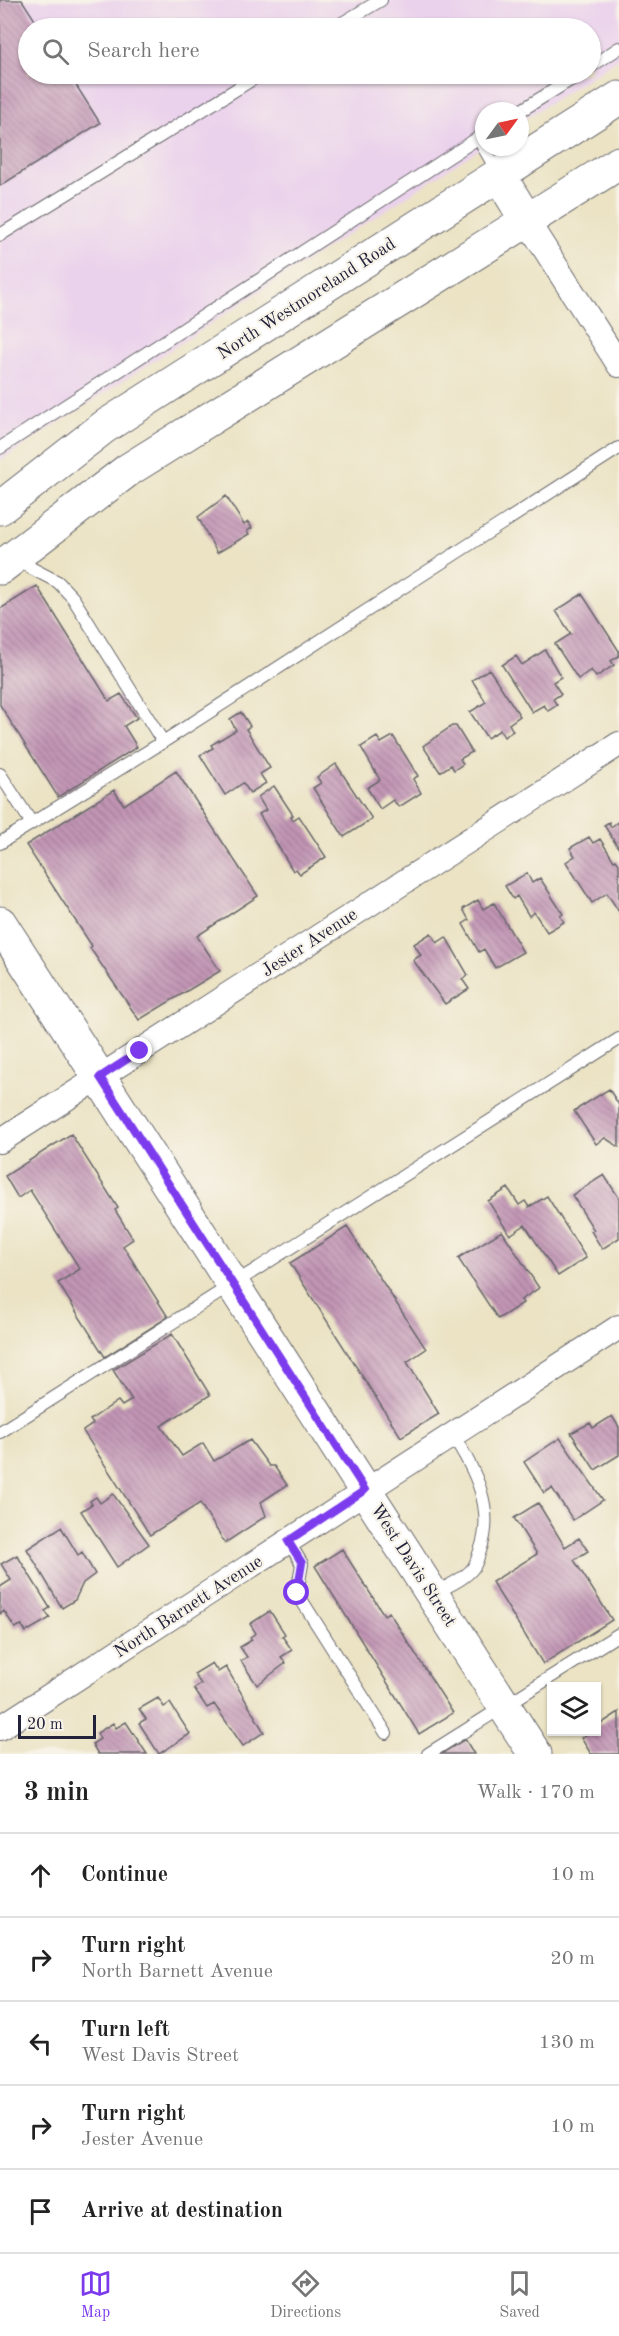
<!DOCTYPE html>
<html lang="en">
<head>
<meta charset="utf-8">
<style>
	:root { --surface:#fff; --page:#f6f6f6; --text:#222; --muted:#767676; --line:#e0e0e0; --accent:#7c3aed }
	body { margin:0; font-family:"Old Standard TT",serif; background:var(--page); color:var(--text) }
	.controls { position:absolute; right:18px; bottom:18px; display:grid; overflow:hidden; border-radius:0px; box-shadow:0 2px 4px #0004 }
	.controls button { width:54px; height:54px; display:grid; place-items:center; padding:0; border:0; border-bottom:2px solid var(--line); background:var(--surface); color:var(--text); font:30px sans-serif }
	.compass { position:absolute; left:475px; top:102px; width:54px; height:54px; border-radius:50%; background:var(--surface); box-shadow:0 2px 4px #0004; rotate:57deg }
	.scale { position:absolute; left:18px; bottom:15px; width:78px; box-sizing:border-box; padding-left:6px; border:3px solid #22223b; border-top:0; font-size:16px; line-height:21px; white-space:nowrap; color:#22223b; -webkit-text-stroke:4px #f7f3e8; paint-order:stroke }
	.stop { position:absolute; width:18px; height:18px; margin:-14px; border:4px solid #7c3aed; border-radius:50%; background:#fff }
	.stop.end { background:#7c3aed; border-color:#fff; box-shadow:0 2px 6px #0008 }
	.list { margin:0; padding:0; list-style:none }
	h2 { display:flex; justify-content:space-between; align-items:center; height:78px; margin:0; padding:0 24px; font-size:26px }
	h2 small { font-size:20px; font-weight:400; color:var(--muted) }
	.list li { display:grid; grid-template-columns:39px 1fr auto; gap:18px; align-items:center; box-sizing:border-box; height:84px; padding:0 24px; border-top:2px solid var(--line) }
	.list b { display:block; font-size:22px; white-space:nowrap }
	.list p { margin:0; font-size:20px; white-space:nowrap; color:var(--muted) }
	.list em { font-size:20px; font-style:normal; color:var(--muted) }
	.icon { flex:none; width:33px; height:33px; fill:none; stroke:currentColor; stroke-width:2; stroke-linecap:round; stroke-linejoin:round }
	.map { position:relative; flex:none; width:619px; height:1754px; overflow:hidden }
	.search { position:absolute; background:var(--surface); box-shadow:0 2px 4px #0004; left:18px; right:18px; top:18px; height:66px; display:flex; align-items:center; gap:15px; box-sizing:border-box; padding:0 21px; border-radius:33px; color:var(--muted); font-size:22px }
	.sheet { height:498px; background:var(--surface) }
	nav { display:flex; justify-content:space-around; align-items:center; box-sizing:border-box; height:84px; border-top:2px solid var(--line); background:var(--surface); font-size:16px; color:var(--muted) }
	nav a { display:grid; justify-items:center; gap:3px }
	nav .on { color:var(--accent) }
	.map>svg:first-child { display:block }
</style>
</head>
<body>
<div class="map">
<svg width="619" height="1754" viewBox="0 0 619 1754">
	<defs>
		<pattern id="building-back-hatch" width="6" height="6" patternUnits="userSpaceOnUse" patternTransform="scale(1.5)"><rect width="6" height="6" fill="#c295b5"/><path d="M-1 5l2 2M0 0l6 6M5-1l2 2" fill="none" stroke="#9d7994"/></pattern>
	</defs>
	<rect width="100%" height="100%" fill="#f7f3e8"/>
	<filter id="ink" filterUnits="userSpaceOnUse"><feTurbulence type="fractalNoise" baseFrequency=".0167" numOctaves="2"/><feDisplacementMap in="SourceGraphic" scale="12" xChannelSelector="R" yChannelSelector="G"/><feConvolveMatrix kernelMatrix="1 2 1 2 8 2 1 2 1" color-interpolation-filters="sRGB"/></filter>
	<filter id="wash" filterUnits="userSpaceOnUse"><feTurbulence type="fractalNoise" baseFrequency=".008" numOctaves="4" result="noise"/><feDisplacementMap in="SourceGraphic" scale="24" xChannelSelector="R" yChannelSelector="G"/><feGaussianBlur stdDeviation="1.35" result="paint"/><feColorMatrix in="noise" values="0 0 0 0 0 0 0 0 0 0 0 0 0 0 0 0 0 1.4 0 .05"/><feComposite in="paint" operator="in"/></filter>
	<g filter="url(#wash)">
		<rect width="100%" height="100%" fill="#ebe3c4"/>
		<!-- built -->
		<path fill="#ead1ec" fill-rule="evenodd" d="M 0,0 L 619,0 L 619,58 L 520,122 L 520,111 L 484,111 L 484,146 L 0,461 ZM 28,28 L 590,28 L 590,74 L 28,74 Z"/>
		<g id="blocks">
			<!-- building -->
			<path fill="url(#building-back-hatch)" d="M 0,0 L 22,0 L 40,28 L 28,28 L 28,74 L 69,74 L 100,123 L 0,186 Z
				M 226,496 L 244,525 L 248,522 L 252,528 L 247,531 L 249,534 L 217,553 L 198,517 Z
				M 37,586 L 109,701 L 121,694 L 137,718 L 124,726 L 137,747 L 58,797 L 0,705 L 0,609 Z
				M 582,594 L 619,651 L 619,656 L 611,661 L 614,665 L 596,677 L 591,670 L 578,679 L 555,644 L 571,634 L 556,611 Z
				M 545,650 L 561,677 L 553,682 L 561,694 L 553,699 L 557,705 L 548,711 L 544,705 L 532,712 L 502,665 L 516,656 L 522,665 Z
				M 489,669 L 520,716 L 509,724 L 513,731 L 504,737 L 500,730 L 487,738 L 470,712 L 486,702 L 472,680 Z
				M 241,712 L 250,726 L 246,729 L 270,768 L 260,774 L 266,783 L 250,793 L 243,783 L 225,795 L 200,755 L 213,748 L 211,745 L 236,730 L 230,719 Z
				M 452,726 L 456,726 L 472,752 L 460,759 L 463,764 L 454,770 L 451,765 L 440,772 L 423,746 Z
				M 393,736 L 418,776 L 413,779 L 421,793 L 399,807 L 393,800 L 380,809 L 367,788 L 380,780 L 361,747 L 377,737 L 381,743 Z
				M 336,764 L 372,819 L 344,837 L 313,788 L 321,783 L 317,777 Z
				M 176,771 L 258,896 L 197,936 L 220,971 L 139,1020 L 90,948 L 92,946 L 26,845 L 114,790 L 124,805 Z
				M 274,786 L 293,815 L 291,816 L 293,820 L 299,816 L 326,857 L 300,874 L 296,869 L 293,871 L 259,814 L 266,810 L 258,797 Z
				M 619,821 L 619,849 L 604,825 L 609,822 L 611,827 Z
				M 589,837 L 593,843 L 600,839 L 614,861 L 616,860 L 619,864 L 619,912 L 607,893 L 592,903 L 566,862 L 575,856 L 570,848 Z
				M 527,873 L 532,883 L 540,878 L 563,914 L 560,916 L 564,922 L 547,932 L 534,912 L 529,916 L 517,896 L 513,899 L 505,886 Z
				M 478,900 L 483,909 L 494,903 L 523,952 L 495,968 L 484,949 L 479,952 L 463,924 L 469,920 L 463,909 Z
				M 431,933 L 437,943 L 446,937 L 468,975 L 462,979 L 469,989 L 445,1004 L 413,960 L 421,955 L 414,944 Z
				M 609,1089 L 619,1105 L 619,1147 L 605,1138 L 596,1144 L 574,1111 Z
				M 71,1134 L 118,1208 L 115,1210 L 133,1239 L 123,1246 L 168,1317 L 105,1357 L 58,1283 L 80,1269 L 30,1190 L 18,1198 L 5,1176 Z
				M 604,1175 L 619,1198 L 619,1238 L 602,1249 L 591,1231 L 594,1230 L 572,1195 Z
				M 508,1188 L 519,1205 L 525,1201 L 529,1207 L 547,1196 L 586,1258 L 558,1276 L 525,1225 L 510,1235 L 488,1201 Z
				M 347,1227 L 426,1349 L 407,1362 L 439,1414 L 401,1437 L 290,1263 Z
				M 502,1231 L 539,1288 L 521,1300 L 523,1303 L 498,1319 L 458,1258 Z
				M 172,1334 L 210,1395 L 161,1426 L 182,1456 L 203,1443 L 214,1461 L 250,1440 L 269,1466 L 274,1466 L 287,1485 L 261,1502 L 266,1516 L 225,1543 L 200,1503 L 150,1535 L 83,1431 L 93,1424 L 90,1420 L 118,1401 L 122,1406 L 132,1400 L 113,1370 Z
				M 612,1416 L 619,1427 L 619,1455 L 595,1470 L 571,1433 L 590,1423 L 593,1428 Z
				M 560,1438 L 603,1500 L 573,1520 L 552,1488 L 544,1493 L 524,1462 Z
				M 113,1494 L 149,1544 L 117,1567 L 81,1511 L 92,1504 L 90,1501 L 96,1497 L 100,1503 Z
				M 538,1503 L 565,1547 L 579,1538 L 588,1551 L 574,1560 L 612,1620 L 543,1664 L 492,1582 L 537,1554 L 514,1518 Z
				M 61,1527 L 78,1555 L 82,1552 L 95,1574 L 83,1583 L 75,1600 L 62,1608 L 27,1549 Z
				M 342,1549 L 384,1615 L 389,1612 L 453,1713 L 419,1734 L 315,1566 Z
				M 17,1555 L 50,1608 L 45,1611 L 50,1618 L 26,1632 L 21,1625 L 15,1628 L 4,1611 L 0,1614 L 0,1587 L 11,1580 L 1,1564 Z
				M 270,1611 L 285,1634 L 282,1636 L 292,1650 L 281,1657 L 286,1663 L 257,1685 L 241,1661 L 247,1657 L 240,1647 L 252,1640 L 250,1637 L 256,1633 L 250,1624 Z
				M 212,1663 L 218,1672 L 226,1667 L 264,1732 L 243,1746 L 214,1704 L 207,1708 L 194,1689 L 201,1684 L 194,1674 Z
				M 158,1698 L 164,1707 L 170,1703 L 190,1734 L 159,1754 L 139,1723 L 146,1719 L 139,1709 Z
				M 619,1712 L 619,1754 L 591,1754 L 581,1738 L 590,1732 L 596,1732 L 596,1727 Z
				M 126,1722 L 147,1754 L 98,1754 L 92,1744 L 100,1739 L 97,1733 L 113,1723 L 116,1728 Z
				M 465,1739 L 474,1754 L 441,1754 Z"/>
		</g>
	</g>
	<g filter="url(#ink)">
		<use href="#blocks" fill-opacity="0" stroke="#68666b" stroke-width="1.5"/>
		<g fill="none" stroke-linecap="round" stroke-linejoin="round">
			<defs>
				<path id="service" d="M 334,28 L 381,0
					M 590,67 L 619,48
					M 520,111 L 580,74
					M 483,134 L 478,138 L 499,174
					M 0,235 L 261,74
					M 0,448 L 478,138
					M 20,555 L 31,568 L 58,582 L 73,598 L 163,742
					M 0,774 L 31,822
					M 0,843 L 163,742 L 619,448
					M 0,1432 L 619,1039
					M 288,1541 L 302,1564 L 297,1593 L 386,1733
					M 435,1593 C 447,1586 465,1579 473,1568 C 477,1563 478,1556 480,1551 C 496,1509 474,1468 452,1434
					M 428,1754 L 619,1634"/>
				<path id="minor" d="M 527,221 L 619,365
					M 0,1141 L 619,744
					M 0,1728 L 619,1327"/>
				<path id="secondary" d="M 499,175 L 527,221
					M 0,508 L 104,427 L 619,98
					M 0,568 L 128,470 L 619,163
					M 0,923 L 535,1754"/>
			</defs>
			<!-- service casing -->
			<use href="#service" stroke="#68666b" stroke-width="14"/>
			<!-- minor casing -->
			<use href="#minor" stroke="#68666b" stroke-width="26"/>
			<!-- secondary casing -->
			<use href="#secondary" stroke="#68666b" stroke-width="35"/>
			<!-- service -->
			<use href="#service" stroke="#fff" stroke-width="12"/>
			<!-- minor -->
			<use href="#minor" stroke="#fff" stroke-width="24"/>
			<!-- secondary -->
			<use href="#secondary" stroke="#fff" stroke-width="33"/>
		</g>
	</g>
	<g fill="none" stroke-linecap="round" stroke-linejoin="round" filter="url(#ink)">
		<!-- route -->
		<path stroke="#7c3aed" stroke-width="8" d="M 140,1051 L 100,1077 L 365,1490 L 288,1541 L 302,1563 L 297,1593"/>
	</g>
	<g text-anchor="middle" stroke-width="4.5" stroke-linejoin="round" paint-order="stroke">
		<!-- street labels -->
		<g font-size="18" fill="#22223b" stroke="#f7f3e8">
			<text transform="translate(306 298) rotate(-33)" y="6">North Westmoreland Road</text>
			<text transform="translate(309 942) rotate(-33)" y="6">Jester Avenue</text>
			<text transform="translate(414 1565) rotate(57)" y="6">West Davis Street</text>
			<text transform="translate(188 1606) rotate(-33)" y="6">North Barnett Avenue</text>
		</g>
	</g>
</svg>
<div class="controls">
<button><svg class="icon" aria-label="layers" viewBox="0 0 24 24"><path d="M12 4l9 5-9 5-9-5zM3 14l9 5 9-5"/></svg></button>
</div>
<svg class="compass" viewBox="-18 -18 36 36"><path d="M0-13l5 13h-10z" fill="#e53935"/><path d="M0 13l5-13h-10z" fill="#767676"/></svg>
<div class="scale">20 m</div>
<div class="stop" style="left:297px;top:1593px"></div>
<div class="stop end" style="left:140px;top:1051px"></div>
<div class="search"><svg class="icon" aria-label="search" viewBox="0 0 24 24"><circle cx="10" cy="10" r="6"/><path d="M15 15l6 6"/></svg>Search here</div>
</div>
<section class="sheet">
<h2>3 min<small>Walk · 170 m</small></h2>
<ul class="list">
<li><svg class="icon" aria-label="ahead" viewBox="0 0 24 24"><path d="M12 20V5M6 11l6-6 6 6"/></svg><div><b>Continue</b></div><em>10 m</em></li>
<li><svg class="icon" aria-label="right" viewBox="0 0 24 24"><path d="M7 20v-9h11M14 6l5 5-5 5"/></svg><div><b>Turn right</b><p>North Barnett Avenue</p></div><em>20 m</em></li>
<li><svg class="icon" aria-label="left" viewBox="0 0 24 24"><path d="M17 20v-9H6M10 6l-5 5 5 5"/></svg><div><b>Turn left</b><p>West Davis Street</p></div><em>130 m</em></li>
<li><svg class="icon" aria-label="right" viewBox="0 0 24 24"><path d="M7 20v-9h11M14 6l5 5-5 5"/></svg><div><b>Turn right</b><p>Jester Avenue</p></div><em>10 m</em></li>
<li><svg class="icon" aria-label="arrive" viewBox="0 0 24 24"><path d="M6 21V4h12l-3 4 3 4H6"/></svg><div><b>Arrive at destination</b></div></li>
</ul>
</section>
<nav>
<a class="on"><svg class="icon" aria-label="map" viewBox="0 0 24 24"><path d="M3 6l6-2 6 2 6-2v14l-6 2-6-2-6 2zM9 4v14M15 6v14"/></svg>Map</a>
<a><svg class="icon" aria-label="directions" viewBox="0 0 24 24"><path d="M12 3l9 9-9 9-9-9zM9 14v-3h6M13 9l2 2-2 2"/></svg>Directions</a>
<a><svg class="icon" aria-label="saved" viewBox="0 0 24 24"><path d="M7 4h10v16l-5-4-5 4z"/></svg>Saved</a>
</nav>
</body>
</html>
